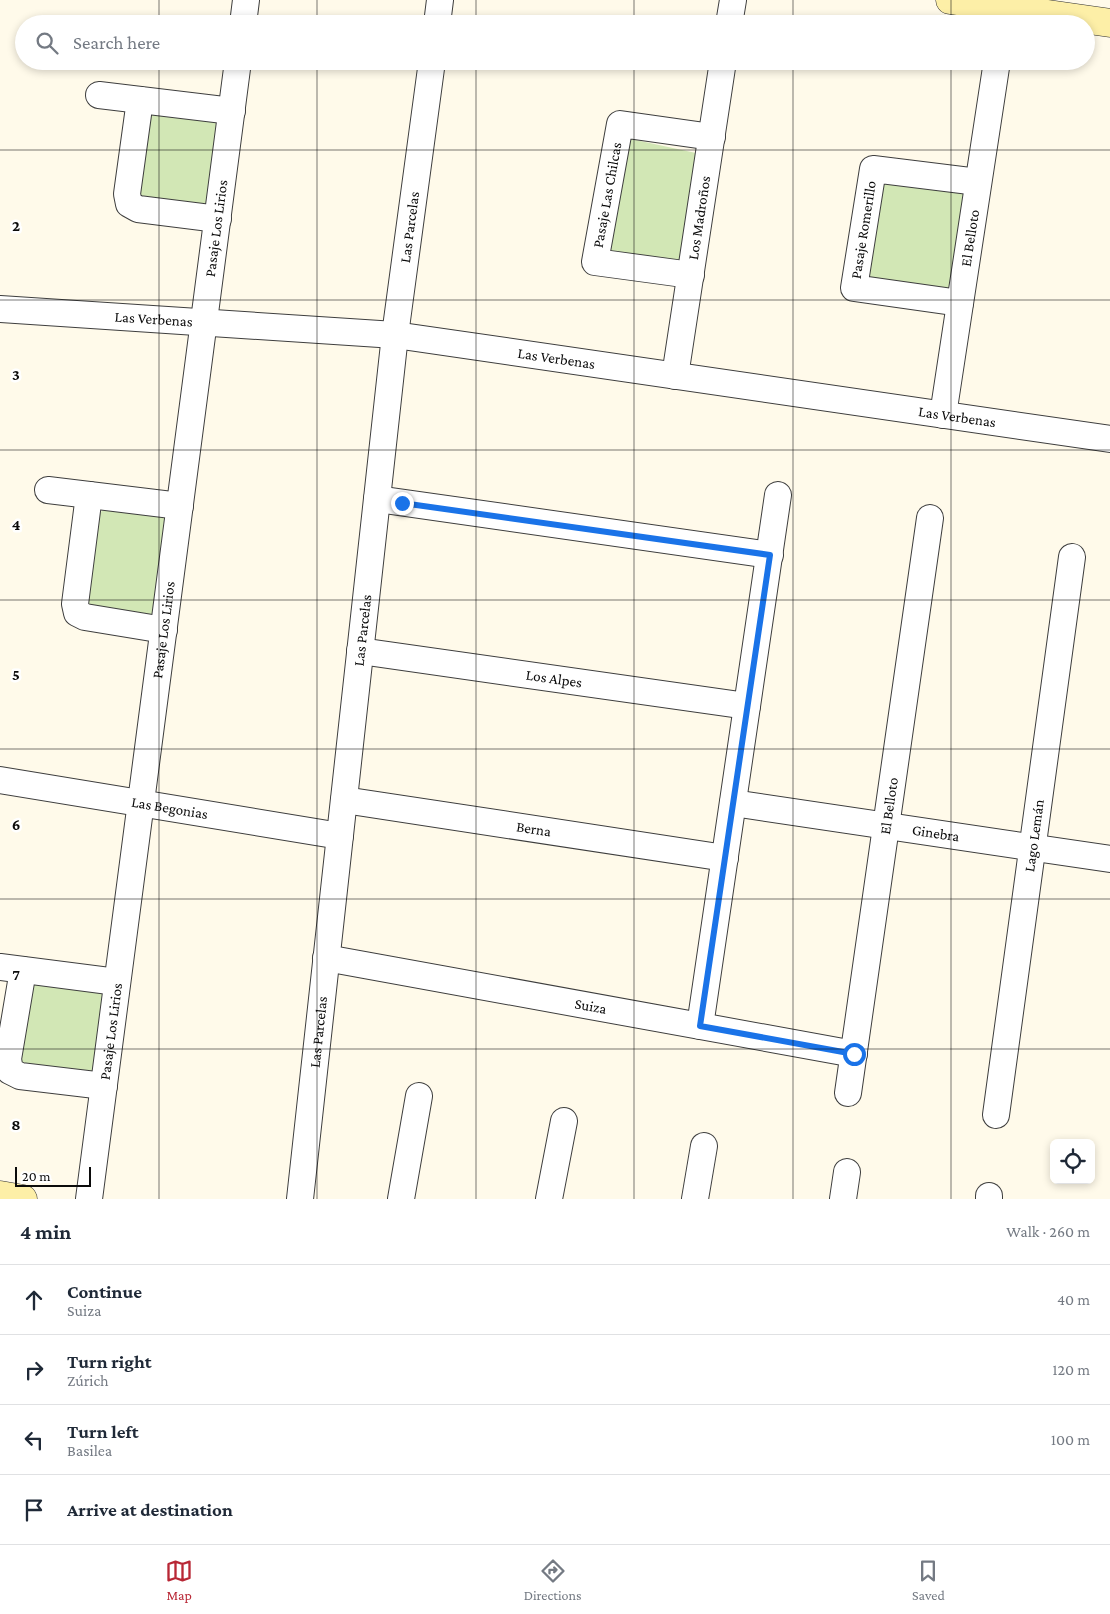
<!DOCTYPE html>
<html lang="en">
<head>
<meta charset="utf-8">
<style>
	:root { --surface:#fff; --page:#f6f6f7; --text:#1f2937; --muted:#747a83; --line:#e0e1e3; --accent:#b82735 }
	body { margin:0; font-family:"Crimson Pro",serif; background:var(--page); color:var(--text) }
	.controls { position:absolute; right:15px; bottom:15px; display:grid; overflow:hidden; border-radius:8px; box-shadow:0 2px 8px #0003 }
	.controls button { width:45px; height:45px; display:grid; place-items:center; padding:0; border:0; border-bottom:1px solid var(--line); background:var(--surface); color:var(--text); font:25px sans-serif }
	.scale { position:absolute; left:15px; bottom:12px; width:76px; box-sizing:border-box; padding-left:5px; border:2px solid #0b0b0b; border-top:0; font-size:14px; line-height:18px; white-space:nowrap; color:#0b0b0b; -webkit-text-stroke:4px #fff; paint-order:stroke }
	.stop { position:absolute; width:15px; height:15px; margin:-11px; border:4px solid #1a73e8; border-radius:50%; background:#fff }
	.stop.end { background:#1a73e8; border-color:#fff; box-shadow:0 1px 5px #0008 }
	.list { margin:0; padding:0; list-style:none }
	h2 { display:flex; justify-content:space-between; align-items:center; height:65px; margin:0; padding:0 20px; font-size:21px }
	h2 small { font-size:16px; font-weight:400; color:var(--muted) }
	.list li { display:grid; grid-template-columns:32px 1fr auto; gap:15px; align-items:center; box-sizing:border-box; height:70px; padding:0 20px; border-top:1px solid var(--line) }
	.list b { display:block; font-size:19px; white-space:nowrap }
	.list p { margin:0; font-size:16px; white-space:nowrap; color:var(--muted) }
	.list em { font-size:16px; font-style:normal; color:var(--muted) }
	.icon { flex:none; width:28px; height:28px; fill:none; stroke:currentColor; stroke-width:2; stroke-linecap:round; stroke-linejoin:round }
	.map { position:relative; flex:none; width:1110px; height:1199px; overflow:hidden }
	.search { position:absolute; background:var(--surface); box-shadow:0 2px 8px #0003; left:15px; right:15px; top:15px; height:55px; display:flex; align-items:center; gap:12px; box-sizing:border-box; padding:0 18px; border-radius:28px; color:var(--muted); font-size:19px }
	.sheet { height:345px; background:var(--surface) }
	nav { display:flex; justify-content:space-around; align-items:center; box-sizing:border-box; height:70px; border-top:1px solid var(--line); background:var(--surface); font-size:14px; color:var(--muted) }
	nav a { display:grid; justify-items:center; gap:2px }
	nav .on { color:var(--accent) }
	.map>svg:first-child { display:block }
</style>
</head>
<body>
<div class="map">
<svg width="1110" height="1199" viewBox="0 0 1110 1199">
	<rect width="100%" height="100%" fill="#fffaea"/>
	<!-- green -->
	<path fill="#d2e7b5" d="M 153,111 L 212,117 L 221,125 L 210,200 L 199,209 L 140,202 L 140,124 Z
		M 631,139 L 696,153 L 689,261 L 605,258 L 615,152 Z
		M 882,178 L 970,190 L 952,295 L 866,282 Z
		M 103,510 L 165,514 L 151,623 L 86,613 L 94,518 Z
		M 37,978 L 100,988 L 107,996 L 96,1073 L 24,1071 L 16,1059 L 27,985 Z"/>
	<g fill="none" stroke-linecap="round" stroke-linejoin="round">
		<defs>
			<g id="street">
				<path d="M 243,24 L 246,0"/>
				<path d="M 437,24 L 440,0"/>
				<path d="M 729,24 L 733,0"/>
				<path d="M 99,95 L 232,111"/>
				<path d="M 140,100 L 127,194 L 129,204 L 138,209 L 218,219"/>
				<path id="s1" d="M 691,275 L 595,262 L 620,124 L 712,137"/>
				<path id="s2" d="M 960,303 L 854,288 L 873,169 L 978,182"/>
				<path id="s3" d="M 0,309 L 395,335 L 1110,439"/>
				<path id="s4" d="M 675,376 L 723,61"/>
				<path id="s5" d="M 943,415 L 997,61"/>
				<path d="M 48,490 L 180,506"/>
				<path d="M 89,495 L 75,604 L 77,613 L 85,617 L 164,630"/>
				<path d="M 377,499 L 770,555"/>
				<path id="s6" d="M 360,651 L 747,706"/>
				<path id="s7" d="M 0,780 L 340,836"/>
				<path id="s8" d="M 344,800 L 725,858"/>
				<path id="s9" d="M 733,803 L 1110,859"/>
				<path id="s10" d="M 326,958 L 854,1054"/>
				<path d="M 0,967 L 117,982"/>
				<path d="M 23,970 L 8,1059 L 10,1071 L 20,1076 L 104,1086"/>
				<path d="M 700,1026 L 778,495"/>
				<path id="s11" d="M 848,1093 L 930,518"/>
				<path id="s12" d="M 996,1115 L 1072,557"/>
				<path id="s13" d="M 89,1199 L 238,61"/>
				<path id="s14" d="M 300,1199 L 395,335 L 432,61"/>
				<path d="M 401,1199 L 419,1096"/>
				<path d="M 549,1199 L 564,1121"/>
				<path d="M 695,1199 L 704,1146"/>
				<path d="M 843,1199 L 847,1172"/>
				<path d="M 989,1199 L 989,1196"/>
			</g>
			<path id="secondary" d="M 950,0 L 1110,23
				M 0,1195 L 23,1199"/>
		</defs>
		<!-- street casing -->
		<use href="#street" stroke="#3e3e3e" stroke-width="28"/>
		<!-- secondary casing -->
		<use href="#secondary" stroke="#2d2d2d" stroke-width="29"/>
		<!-- street -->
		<use href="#street" stroke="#fff" stroke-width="26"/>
		<!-- secondary -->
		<use href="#secondary" stroke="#fdefa7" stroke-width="28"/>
	</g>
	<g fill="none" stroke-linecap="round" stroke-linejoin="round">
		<!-- route -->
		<path stroke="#1a73e8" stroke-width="6" d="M 402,503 L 770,555 L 700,1026 L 854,1054"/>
	</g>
	<!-- grid -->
	<path fill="none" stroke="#0b0b0b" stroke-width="1" stroke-opacity="0.55" d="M 159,0 L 159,24M 317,0 L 317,24M 476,0 L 476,24M 634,0 L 634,24M 793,0 L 793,24M 951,0 L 951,24M 159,61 L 159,1199M 317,61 L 317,1199M 476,61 L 476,1199M 634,61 L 634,1199M 793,61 L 793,1199M 951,61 L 951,1199M 0,150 L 1110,150M 0,300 L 1110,300M 0,450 L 1110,450M 0,600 L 1110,600M 0,749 L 1110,749M 0,899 L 1110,899M 0,1049 L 1110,1049"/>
	<g text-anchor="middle" stroke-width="5" stroke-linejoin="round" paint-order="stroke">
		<!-- street labels -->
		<g font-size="15" fill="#0b0b0b" stroke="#fff">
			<text dy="5" stroke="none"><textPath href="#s1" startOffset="165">Pasaje Las Chilcas</textPath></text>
			<text dy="5" stroke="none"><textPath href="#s4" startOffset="160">Los Madroños</textPath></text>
			<text dy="5" stroke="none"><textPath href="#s14" startOffset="978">Las Parcelas</textPath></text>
			<text dy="5" stroke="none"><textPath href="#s13" startOffset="979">Pasaje Los Lirios</textPath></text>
			<text dy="5" stroke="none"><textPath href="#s2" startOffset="166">Pasaje Romerillo</textPath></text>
			<text dy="5" stroke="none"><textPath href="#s5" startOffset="179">El Belloto</textPath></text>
			<text dy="5" stroke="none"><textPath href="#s3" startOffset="154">Las Verbenas</textPath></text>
			<text dy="5" stroke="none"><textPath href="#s3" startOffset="559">Las Verbenas</textPath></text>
			<text dy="5" stroke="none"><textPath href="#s3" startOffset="964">Las Verbenas</textPath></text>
			<text dy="5" stroke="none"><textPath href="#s13" startOffset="574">Pasaje Los Lirios</textPath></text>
			<text dy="5" stroke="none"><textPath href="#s14" startOffset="572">Las Parcelas</textPath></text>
			<text dy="5" stroke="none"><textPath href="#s6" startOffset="196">Los Alpes</textPath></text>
			<text dy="5" stroke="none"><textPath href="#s11" startOffset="290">El Belloto</textPath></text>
			<text dy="5" stroke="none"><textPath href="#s7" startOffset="172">Las Begonias</textPath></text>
			<text dy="5" stroke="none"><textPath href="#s8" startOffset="192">Berna</textPath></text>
			<text dy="5" stroke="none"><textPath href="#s9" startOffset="205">Ginebra</textPath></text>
			<text dy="5" stroke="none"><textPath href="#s12" startOffset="282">Lago Lemán</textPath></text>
			<text dy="5" stroke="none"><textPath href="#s10" startOffset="269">Suiza</textPath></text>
			<text dy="5" stroke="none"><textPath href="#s13" startOffset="169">Pasaje Los Lirios</textPath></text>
			<text dy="5" stroke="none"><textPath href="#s14" startOffset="168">Las Parcelas</textPath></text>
		</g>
	</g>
	<g font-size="16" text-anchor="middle" font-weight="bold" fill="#0b0b0b" stroke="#fff" stroke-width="5" stroke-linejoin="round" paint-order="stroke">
		<text x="16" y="231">2</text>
		<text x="16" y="380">3</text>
		<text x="16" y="530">4</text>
		<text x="16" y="680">5</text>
		<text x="16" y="830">6</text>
		<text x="16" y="980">7</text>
		<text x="16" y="1130">8</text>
	</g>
</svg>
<div class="controls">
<button><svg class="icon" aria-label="locate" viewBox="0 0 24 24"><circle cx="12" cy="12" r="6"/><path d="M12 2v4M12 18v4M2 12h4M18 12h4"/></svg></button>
</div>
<div class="scale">20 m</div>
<div class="stop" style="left:854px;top:1054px"></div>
<div class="stop end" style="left:402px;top:503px"></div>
<div class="search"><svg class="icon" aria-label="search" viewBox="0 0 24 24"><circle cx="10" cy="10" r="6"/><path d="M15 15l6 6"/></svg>Search here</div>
</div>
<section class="sheet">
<h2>4 min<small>Walk · 260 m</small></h2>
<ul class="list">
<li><svg class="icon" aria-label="ahead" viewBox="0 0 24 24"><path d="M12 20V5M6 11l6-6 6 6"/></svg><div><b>Continue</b><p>Suiza</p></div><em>40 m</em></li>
<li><svg class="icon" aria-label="right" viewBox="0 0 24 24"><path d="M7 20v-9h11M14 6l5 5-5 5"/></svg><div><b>Turn right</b><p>Zúrich</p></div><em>120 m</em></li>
<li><svg class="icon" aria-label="left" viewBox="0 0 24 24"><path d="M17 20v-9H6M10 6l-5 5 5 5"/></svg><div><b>Turn left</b><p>Basilea</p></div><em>100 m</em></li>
<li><svg class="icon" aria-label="arrive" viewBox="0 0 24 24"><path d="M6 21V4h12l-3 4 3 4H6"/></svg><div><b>Arrive at destination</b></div></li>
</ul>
</section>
<nav>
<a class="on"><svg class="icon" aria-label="map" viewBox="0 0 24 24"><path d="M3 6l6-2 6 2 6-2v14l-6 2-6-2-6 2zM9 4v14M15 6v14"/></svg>Map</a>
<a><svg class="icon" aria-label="directions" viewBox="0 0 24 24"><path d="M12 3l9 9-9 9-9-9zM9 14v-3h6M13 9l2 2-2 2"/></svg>Directions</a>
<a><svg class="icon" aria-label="saved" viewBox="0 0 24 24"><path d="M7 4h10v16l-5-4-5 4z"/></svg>Saved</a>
</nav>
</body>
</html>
